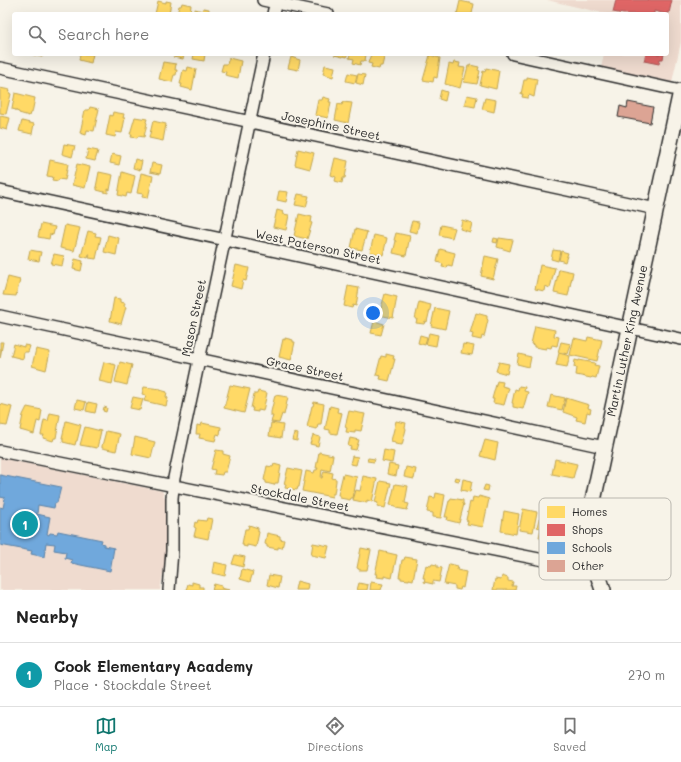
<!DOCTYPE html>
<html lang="en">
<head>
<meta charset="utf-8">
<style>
	:root { --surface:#fff; --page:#f2f2f2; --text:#222; --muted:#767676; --line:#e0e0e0; --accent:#0f766e }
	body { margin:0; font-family:Mali,sans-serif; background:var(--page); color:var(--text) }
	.you { position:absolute; left:373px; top:313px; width:14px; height:14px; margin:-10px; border:3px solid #fff; border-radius:50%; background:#1a73e8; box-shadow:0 0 0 6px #1a73e833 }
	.badge { display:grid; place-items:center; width:26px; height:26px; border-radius:50%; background:var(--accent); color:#fff; font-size:13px; font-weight:700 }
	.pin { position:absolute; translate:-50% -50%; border:2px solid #fff; box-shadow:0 1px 4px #0006 }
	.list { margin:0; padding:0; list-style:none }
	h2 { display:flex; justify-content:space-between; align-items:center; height:52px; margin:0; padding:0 16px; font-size:17px }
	h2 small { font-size:13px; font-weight:400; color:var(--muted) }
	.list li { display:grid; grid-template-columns:26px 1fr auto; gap:12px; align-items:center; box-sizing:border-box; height:64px; padding:0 16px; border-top:1px solid var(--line) }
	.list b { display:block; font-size:15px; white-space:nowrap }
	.list p { margin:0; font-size:13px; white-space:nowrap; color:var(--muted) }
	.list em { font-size:13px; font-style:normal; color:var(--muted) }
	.icon { flex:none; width:22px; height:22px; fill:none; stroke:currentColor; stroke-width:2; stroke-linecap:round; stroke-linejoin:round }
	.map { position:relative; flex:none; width:681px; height:590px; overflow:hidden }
	.search { position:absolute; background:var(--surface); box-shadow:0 4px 16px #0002; left:12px; right:12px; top:12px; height:44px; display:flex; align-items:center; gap:10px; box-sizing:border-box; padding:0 14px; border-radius:4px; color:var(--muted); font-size:15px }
	.sheet { height:116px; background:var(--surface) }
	nav { display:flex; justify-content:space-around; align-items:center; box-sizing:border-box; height:56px; border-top:1px solid var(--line); background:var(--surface); font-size:11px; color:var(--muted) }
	nav a { display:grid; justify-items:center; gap:2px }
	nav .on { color:var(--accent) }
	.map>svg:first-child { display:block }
</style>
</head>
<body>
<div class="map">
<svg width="681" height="590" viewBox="0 0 681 590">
	<rect width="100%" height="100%" fill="#f7f3e8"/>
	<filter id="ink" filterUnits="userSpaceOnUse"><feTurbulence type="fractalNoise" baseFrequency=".025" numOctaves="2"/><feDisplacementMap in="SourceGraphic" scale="8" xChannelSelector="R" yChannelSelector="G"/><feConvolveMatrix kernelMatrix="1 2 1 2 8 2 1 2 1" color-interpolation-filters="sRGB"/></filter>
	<g filter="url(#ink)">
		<!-- built -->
		<path fill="#efdbcf" d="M 547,0 L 681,0 L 681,42 L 672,82 L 601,68 L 604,54 L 667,54 L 667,14 L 607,14 Z
			M 0,458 L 162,491 L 165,498 L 165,562 L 160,590 L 0,590 Z"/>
		<!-- homes -->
		<path fill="#ffd966" stroke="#bfa554" d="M 158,1 L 166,3 L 166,1 L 171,2 L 169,14 L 155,14 Z
			M 460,1 L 474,4 L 472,14 L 457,14 Z
			M 182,3 L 191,5 L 190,14 L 177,14 L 179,6 L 181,6 Z
			M 203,8 L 209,9 L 209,14 L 194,14 L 195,9 L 202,11 Z
			M 30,54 L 44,54 L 42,57 Z
			M 80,54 L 93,54 L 91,63 L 79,60 Z
			M 174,54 L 184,54 L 183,59 L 173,57 Z
			M 194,54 L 205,54 L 204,61 L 193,59 Z
			M 335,54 L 347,54 L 347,57 L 343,56 L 343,57 L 334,55 Z
			M 350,54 L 366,54 L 365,61 L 361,61 L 360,65 L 353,63 L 354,59 L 349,58 Z
			M 371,54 L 385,54 L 382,66 L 380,66 L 379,69 L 371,67 L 372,64 L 368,63 Z
			M 430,55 L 440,58 L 437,78 L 434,77 L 433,82 L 423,80 Z
			M 291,57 L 300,60 L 298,70 L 288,68 Z
			M 229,58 L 241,61 L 238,78 L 225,75 L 226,72 L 221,71 L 223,64 L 227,64 Z
			M 163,62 L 176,64 L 175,70 L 177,70 L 176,75 L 174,75 L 172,82 L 159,79 Z
			M 454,62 L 460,63 L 459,67 L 465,68 L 460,88 L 445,84 L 449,64 L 453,65 Z
			M 325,65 L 335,67 L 333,77 L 323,74 Z
			M 470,65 L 479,67 L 478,70 L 480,71 L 477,84 L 464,82 L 468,66 L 470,66 Z
			M 188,67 L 196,69 L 192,90 L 181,87 L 182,84 L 180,84 L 183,70 L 187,71 Z
			M 486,68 L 499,71 L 496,89 L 480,85 L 483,71 L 485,72 Z
			M 348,73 L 357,75 L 355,83 L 346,81 Z
			M 358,74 L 365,75 L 363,85 L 356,83 Z
			M 527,77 L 537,79 L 534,97 L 529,95 L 528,98 L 522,97 L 523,94 L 521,94 L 524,80 L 527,80 Z
			M 0,88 L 10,90 L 9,93 L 11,94 L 6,114 L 0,113 Z
			M 441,90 L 447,92 L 445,101 L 439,99 Z
			M 15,93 L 35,98 L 32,113 L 30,113 L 29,116 L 19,113 L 19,112 L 16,111 L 16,110 L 12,109 Z
			M 467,95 L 477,97 L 475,107 L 464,105 Z
			M 323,97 L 330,99 L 329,102 L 331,102 L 328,118 L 315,115 L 318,100 L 322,100 Z
			M 485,98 L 496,100 L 494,112 L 482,109 Z
			M 343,102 L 352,103 L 348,123 L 335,120 L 338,104 L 342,105 Z
			M 90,107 L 99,109 L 94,131 L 87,130 L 86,135 L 80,133 L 85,110 L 89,110 Z
			M 113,112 L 124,114 L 123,118 L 125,118 L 122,133 L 116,132 L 115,137 L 106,135 L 110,115 L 112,116 Z
			M 0,116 L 10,118 L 7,130 L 0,128 Z
			M 135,117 L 147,119 L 146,122 L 147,123 L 144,137 L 138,136 L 137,138 L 131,137 L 132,134 L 130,134 Z
			M 22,121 L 34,124 L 32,134 L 19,131 Z
			M 153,121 L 166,124 L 163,141 L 149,138 Z
			M 64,144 L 75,146 L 72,157 L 62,154 Z
			M 88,149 L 98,151 L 95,161 L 86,159 Z
			M 298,149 L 314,153 L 310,169 L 295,165 Z
			M 112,154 L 121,156 L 119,165 L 110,163 Z
			M 335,158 L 348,161 L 345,178 L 343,178 L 342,183 L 335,181 L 336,177 L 331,175 Z
			M 135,159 L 142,161 L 140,170 L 133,168 Z
			M 50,160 L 68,164 L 65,180 L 59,179 L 58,181 L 52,180 L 53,177 L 47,176 Z
			M 152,163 L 162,165 L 160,174 L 150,172 Z
			M 77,164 L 90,167 L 85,188 L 72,185 Z
			M 99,172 L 113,175 L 110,190 L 108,189 L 108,193 L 97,190 L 97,187 L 96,187 Z
			M 122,172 L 135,176 L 131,194 L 127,193 L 126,197 L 118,195 Z
			M 141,173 L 153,176 L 148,198 L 142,197 L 143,194 L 137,193 Z
			M 279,191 L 288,192 L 286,202 L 277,200 Z
			M 298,194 L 309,196 L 306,207 L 295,205 Z
			M 277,210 L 284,212 L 283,214 L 289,215 L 286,230 L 273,227 Z
			M 299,214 L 312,217 L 311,223 L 312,223 L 307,239 L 294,236 Z
			M 462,220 L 472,223 L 470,232 L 460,229 Z
			M 412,221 L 419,222 L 417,233 L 409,231 Z
			M 41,224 L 55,227 L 53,235 L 50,234 L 49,239 L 38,237 Z
			M 65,225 L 80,228 L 74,251 L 60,248 Z
			M 441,225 L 455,228 L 452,238 L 439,235 Z
			M 355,229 L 367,232 L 362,250 L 351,248 Z
			M 88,231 L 96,233 L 95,236 L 101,237 L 96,259 L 89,258 L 90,254 L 89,254 L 88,258 L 81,256 Z
			M 396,233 L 410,236 L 406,256 L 393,253 L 396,241 L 394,240 Z
			M 108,235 L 119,238 L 116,255 L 104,252 Z
			M 374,235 L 387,238 L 383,255 L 370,252 Z
			M 494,238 L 498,239 L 497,243 L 493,242 Z
			M 499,238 L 513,240 L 510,251 L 497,247 Z
			M 440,249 L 455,253 L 452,266 L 448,265 L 447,268 L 442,267 L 443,264 L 437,262 Z
			M 30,250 L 41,252 L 39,261 L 28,259 Z
			M 553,250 L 560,251 L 558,261 L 551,259 Z
			M 561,251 L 568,253 L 565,262 L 559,260 Z
			M 54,254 L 64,256 L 62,266 L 51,264 Z
			M 485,256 L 498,259 L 493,279 L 481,276 Z
			M 75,259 L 83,261 L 81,271 L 73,269 Z
			M 236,265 L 249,268 L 246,281 L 243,280 L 241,289 L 231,286 Z
			M 540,265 L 555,268 L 550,288 L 545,286 L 544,291 L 535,289 Z
			M 559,269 L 573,272 L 568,296 L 554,293 Z
			M 8,277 L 20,280 L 16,296 L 3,295 Z
			M 348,286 L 359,288 L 356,306 L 353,305 L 352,308 L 344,306 Z
			M 385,294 L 397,297 L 393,318 L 379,315 Z
			M 114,298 L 120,299 L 120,302 L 125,303 L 124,306 L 126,307 L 121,324 L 110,321 Z
			M 419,302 L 431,305 L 427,322 L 425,321 L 424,324 L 416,323 L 417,319 L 415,319 Z
			M 435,308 L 449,311 L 445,329 L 431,326 Z
			M 476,313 L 487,316 L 487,319 L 488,320 L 484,337 L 482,336 L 481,340 L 472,338 L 473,334 L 470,333 Z
			M 374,321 L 384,324 L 381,335 L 371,333 Z
			M 535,326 L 555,330 L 554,336 L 559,337 L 557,346 L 552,345 L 551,348 L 546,347 L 546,349 L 534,347 L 534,345 L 531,344 Z
			M 429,333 L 438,335 L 436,346 L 426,344 Z
			M 420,335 L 427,337 L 425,345 L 418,343 Z
			M 588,337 L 602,340 L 597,361 L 570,355 L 574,338 L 587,341 Z
			M 285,338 L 293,340 L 293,342 L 295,342 L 291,360 L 279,357 L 283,339 L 285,340 Z
			M 0,342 L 3,342 L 0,358 Z
			M 561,342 L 571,344 L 568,354 L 558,352 Z
			M 14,344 L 24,347 L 24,345 L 30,346 L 28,352 L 24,352 L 23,359 L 11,356 Z
			M 463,344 L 474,346 L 472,355 L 461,353 Z
			M 36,349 L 50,352 L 46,370 L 32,366 Z
			M 559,353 L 570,356 L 567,367 L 556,365 Z
			M 386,354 L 394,356 L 393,359 L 395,359 L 389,381 L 380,379 L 381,376 L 376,375 L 381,356 L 386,357 Z
			M 519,354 L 531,357 L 529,367 L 517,364 Z
			M 575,360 L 579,361 L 579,360 L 595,363 L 594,365 L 599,366 L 596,378 L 592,377 L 591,378 L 576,375 L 577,368 L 574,367 Z
			M 104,362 L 116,365 L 112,384 L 99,381 Z
			M 120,362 L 132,365 L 127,385 L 115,382 Z
			M 499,362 L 509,364 L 507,374 L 496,371 Z
			M 497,381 L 503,382 L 502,386 L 509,388 L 504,405 L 493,403 L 494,399 L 492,399 Z
			M 230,385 L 250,389 L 244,413 L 224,408 Z
			M 519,386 L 525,387 L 524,391 L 528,392 L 523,409 L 513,407 L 513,403 L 512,403 L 515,389 L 518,390 Z
			M 144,387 L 161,389 L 160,390 L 167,392 L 166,397 L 168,398 L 166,406 L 144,401 L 146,395 L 142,394 Z
			M 258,391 L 267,393 L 263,411 L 258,410 L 258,412 L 252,411 L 253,408 L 251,408 L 254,394 L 257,394 Z
			M 275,395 L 288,397 L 284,415 L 282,414 L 279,423 L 271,422 L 273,416 L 271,416 L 271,412 Z
			M 551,395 L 565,398 L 562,410 L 548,407 Z
			M 133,397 L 143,399 L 140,410 L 130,408 Z
			M 566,398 L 589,405 L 588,408 L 591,409 L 590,413 L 587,412 L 585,422 L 576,420 L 577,417 L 563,412 Z
			M 77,400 L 86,402 L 84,410 L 75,408 Z
			M 88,402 L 97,404 L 95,413 L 86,411 Z
			M 314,402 L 324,404 L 321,424 L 318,424 L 317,429 L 307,427 L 312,406 L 313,406 Z
			M 0,404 L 12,407 L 7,426 L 0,425 Z
			M 330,406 L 338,408 L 337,412 L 342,413 L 337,434 L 330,433 L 330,430 L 325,429 Z
			M 27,407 L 42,410 L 40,422 L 37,421 L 34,434 L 20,430 L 23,415 Z
			M 104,407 L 107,408 L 106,412 L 103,411 Z
			M 349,411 L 365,414 L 361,431 L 355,430 L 355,433 L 346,432 L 347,428 L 345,427 Z
			M 50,413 L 60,415 L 56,438 L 54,438 L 53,441 L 43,438 L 44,435 L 41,435 L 44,420 L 48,421 Z
			M 66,421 L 81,425 L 77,441 L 76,441 L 75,445 L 63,442 L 63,438 L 62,438 Z
			M 396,421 L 406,423 L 405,427 L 406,429 L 402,445 L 395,444 L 395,442 L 391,441 Z
			M 202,423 L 221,427 L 220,435 L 217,434 L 215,441 L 199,438 L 200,434 L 196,434 L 197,425 L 201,426 Z
			M 271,423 L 283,425 L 281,438 L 269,436 Z
			M 85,427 L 101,431 L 97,448 L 80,445 Z
			M 106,431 L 120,434 L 116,451 L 102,448 L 102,446 Z
			M 294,433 L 298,434 L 297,441 L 292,440 Z
			M 313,435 L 320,437 L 318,446 L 310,444 Z
			M 135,437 L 155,442 L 151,458 L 132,454 Z
			M 350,438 L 359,440 L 356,450 L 350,449 L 351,447 L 348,446 Z
			M 485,440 L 498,443 L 495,460 L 480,456 Z
			M 216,450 L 223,451 L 223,454 L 230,456 L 226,472 L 223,472 L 222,475 L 214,474 L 215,470 L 211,469 Z
			M 384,450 L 394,452 L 392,463 L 382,461 Z
			M 319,452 L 333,455 L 330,471 L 322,469 L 321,478 L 322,478 L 324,471 L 333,473 L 332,478 L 336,479 L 336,481 L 334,494 L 332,494 L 332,497 L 302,491 L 306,471 L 314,473 L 315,470 L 317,470 L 318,468 L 316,468 Z
			M 352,456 L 358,457 L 356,465 L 350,464 Z
			M 368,458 L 375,459 L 374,462 L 367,461 Z
			M 555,459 L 577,464 L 573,478 L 552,474 Z
			M 274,464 L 281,466 L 278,483 L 275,483 L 274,485 L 266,483 L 266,481 L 264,480 L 267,466 L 273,467 Z
			M 389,464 L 398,466 L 396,476 L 387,474 Z
			M 406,467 L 416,469 L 414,479 L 404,477 Z
			M 288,468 L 302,471 L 299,487 L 298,487 L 297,490 L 285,488 L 286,484 L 284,484 Z
			M 343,474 L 357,477 L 353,498 L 351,498 L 350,500 L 340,498 L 340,495 L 338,495 Z
			M 363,476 L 377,479 L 372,502 L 367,500 L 367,503 L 353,500 L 356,490 L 360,491 Z
			M 455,477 L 460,478 L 459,481 L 454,480 Z
			M 463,479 L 472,481 L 470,492 L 461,490 Z
			M 380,481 L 391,483 L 385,508 L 377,506 L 378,503 L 375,502 Z
			M 395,484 L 408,486 L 405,503 L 409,504 L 407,510 L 396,508 L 396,506 L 390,505 Z
			M 485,485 L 489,486 L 488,491 L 483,490 Z
			M 436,493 L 445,495 L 441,518 L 433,517 L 433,513 L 427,512 L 430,497 L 435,498 Z
			M 479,496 L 489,499 L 483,527 L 467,524 L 468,521 L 466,520 L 470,502 L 472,503 L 473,497 L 478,498 Z
			M 451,498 L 463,500 L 463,504 L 464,504 L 459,523 L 447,520 L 448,517 L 445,517 L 449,501 L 450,501 Z
			M 523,509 L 537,512 L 533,532 L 519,530 Z
			M 504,511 L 519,514 L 516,534 L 501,531 Z
			M 207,518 L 212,519 L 208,539 L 194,536 L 196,528 L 194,527 L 195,522 L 197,523 L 198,520 L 206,521 Z
			M 539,519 L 559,523 L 556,540 L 539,537 L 541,528 L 537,527 Z
			M 249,525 L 258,528 L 258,531 L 259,532 L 256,547 L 247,545 L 247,547 L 243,546 L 243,544 L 242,544 L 245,529 L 248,529 Z
			M 267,533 L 280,536 L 280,539 L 284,540 L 282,548 L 278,547 L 278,549 L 267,547 L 267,545 L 265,544 Z
			M 313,543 L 329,546 L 326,558 L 311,555 Z
			M 361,548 L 371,550 L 367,570 L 359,570 L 359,569 L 357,568 Z
			M 380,551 L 397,555 L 392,578 L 384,576 L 384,578 L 376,577 L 377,574 L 375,574 Z
			M 235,555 L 245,557 L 243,567 L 232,564 Z
			M 405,557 L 417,559 L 413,580 L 409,579 L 409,580 L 401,579 L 401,577 L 399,577 L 402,560 L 404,560 Z
			M 214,562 L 227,565 L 225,576 L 212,573 Z
			M 432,564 L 437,565 L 437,567 L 442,568 L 439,582 L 433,581 L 433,584 L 424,582 L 425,578 L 423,578 L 426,565 L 431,566 Z
			M 449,564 L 458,566 L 457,570 L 466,572 L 463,588 L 461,587 L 460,590 L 455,589 L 455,586 L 444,584 Z
			M 242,569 L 253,572 L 250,582 L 240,579 Z
			M 269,575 L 280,577 L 278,588 L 267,585 Z
			M 502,576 L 508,578 L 508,581 L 513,582 L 512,586 L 516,586 L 515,590 L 493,590 L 495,579 L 501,580 Z
			M 297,581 L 308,584 L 307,590 L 295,590 Z
			M 192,582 L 199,584 L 199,587 L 203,587 L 203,590 L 186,590 L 188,584 L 192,585 Z
			M 371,582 L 383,584 L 381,590 L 370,590 Z
			M 359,583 L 368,585 L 367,590 L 357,590 Z
			M 214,584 L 222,586 L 221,588 L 229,590 L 212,590 Z"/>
		<!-- shops -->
		<path fill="#e06666" stroke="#aa5454" d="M 616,0 L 672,0 L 669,13 L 667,12 L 667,14 L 654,11 L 654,14 L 623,14 L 613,12 Z
			M 646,54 L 664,54 L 663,59 L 660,59 L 659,64 L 644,61 Z"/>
		<!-- schools -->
		<path fill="#6fa8dc" stroke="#5b82a7" d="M 0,475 L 61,487 L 57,503 L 55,503 L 54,508 L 38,505 L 37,514 L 50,517 L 47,534 L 49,535 L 50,533 L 57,534 L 58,531 L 102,540 L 101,543 L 104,544 L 104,546 L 114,548 L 110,571 L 71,563 L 72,560 L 65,558 L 66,552 L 54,550 L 55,544 L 46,543 L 44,557 L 31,554 L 32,551 L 0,545 L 0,507 L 3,508 L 5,498 L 0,497 Z"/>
		<!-- building -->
		<path fill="#dca494" stroke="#2b2b2b" d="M 628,102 L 653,107 L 650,123 L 618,117 L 620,106 L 627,108 Z"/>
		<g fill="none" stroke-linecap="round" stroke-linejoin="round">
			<defs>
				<path id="street" d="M 263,0 L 328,14
					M 273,14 L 276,0
					M 513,54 L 681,91
					M 0,68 L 656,209
					M 0,191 L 681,339
					M 0,316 L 604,447
					M 0,451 L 564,564 L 582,567 L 594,564
					M 169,590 L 172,551 L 172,498 L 174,478 L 264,54"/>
				<g id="secondary">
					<path id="s1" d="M 603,590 C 593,559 586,543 591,510 L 681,91"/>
				</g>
			</defs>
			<!-- street casing -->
			<use href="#street" stroke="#2b2b2b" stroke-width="14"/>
			<!-- secondary casing -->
			<use href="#secondary" stroke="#2b2b2b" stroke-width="18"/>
			<!-- street -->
			<use href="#street" stroke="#f7f3e8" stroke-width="11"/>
			<!-- secondary -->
			<use href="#secondary" stroke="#f7f3e8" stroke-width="15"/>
		</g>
	</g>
	<g text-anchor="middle" stroke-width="4" stroke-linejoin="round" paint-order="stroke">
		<!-- street labels -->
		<g font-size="12" fill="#2b2b2b" stroke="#f7f3e8">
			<text transform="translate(331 126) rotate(12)" y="4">Josephine Street</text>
			<text transform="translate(318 247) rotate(12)" y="4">West Paterson Street</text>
			<text transform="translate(194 318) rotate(-78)" y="4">Mason Street</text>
			<text dy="4" stroke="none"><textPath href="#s1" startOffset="255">Martin Luther King Avenue</textPath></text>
			<text transform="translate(305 369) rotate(12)" y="4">Grace Street</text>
			<text transform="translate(300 498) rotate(11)" y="4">Stockdale Street</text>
		</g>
	</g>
	<!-- legend -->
	<rect x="539" y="498" width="132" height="82" rx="6" fill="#f7f3e8" stroke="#bab7af" stroke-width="1"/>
	<rect x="547" y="506" width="18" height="12" fill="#ffd966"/>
	<rect x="547" y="524" width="18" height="12" fill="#e06666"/>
	<rect x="547" y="542" width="18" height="12" fill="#6fa8dc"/>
	<rect x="547" y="560" width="18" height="12" fill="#dca494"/>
	<g font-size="11" fill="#2b2b2b">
		<text x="572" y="516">Homes</text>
		<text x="572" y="534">Shops</text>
		<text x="572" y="552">Schools</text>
		<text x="572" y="570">Other</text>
	</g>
</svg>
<div class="you"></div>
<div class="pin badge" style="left:25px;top:524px;background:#0f9aa8">1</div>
<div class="search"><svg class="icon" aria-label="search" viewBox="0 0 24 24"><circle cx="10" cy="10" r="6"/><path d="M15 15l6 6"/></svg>Search here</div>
</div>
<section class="sheet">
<h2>Nearby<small></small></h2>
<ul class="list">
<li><span class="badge" style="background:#0f9aa8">1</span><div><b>Cook Elementary Academy</b><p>Place · Stockdale Street</p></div><em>270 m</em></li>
</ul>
</section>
<nav>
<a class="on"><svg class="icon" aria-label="map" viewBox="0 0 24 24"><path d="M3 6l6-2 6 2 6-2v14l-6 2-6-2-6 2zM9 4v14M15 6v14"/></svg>Map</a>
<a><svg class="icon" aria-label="directions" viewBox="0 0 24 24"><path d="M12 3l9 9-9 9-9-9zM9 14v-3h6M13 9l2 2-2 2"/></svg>Directions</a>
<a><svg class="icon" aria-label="saved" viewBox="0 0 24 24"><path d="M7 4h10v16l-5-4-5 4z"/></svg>Saved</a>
</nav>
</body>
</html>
